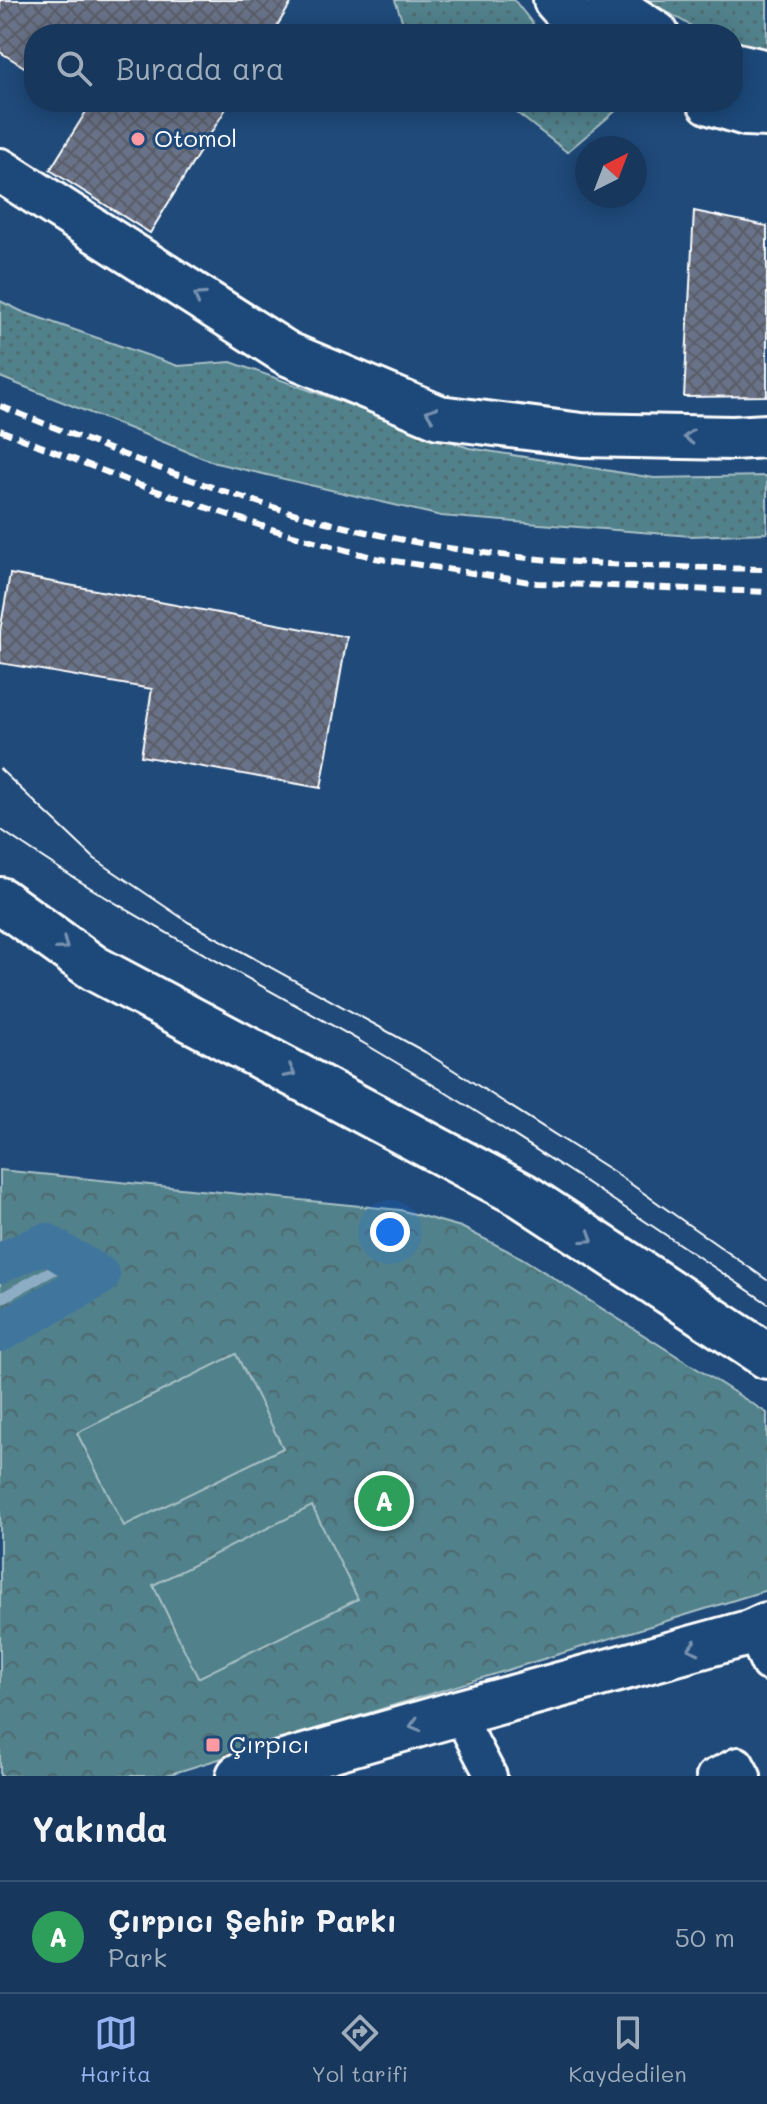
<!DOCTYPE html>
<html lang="tr">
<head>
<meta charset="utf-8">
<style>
	:root { --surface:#17385c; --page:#203f62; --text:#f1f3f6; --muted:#9eacbb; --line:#365272; --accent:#95b2f1 }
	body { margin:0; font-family:Mali,sans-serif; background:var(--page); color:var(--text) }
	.compass { position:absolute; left:575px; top:136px; width:72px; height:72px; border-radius:50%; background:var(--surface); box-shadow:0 4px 20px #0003; rotate:42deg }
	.you { position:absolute; left:390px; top:1232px; width:28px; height:28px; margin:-20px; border:6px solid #fff; border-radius:50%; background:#1a73e8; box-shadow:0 0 0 12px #1a73e833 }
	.badge { display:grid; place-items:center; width:52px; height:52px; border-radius:50%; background:var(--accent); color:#fff; font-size:26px; font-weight:700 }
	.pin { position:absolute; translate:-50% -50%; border:4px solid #fff; box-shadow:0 2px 8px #0006 }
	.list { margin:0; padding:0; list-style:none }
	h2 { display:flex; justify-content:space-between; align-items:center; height:104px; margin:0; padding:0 32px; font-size:34px }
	h2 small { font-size:26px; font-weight:400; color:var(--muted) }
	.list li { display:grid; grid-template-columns:52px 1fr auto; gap:24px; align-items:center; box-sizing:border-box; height:112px; padding:0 32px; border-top:2px solid var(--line) }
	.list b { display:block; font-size:30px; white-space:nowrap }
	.list p { margin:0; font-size:26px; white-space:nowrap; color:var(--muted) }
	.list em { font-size:26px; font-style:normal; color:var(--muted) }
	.icon { flex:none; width:44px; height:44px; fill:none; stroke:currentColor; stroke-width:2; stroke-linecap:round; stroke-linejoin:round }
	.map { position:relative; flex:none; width:767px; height:1776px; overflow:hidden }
	.search { position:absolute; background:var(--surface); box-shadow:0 4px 20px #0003; left:24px; right:24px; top:24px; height:88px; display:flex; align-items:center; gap:20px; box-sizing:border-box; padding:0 28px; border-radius:32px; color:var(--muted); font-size:30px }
	.sheet { height:216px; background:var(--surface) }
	nav { display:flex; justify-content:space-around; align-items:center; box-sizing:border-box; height:112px; border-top:2px solid var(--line); background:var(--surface); font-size:22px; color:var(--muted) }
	nav a { display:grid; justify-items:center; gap:4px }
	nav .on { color:var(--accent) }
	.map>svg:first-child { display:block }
</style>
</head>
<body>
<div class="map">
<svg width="767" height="1776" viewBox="0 0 767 1776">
	<defs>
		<pattern id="grass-dots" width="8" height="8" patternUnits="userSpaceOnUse" patternTransform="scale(2)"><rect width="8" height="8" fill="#51818b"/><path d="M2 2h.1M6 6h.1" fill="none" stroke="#4f696f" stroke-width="1.8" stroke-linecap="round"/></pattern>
		<pattern id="park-crowns" width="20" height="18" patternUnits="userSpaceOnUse" patternTransform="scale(2)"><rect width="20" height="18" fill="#51818b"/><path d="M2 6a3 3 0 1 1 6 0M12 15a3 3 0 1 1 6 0" fill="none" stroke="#4f696f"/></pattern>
		<pattern id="building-cross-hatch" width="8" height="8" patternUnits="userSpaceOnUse" patternTransform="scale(2)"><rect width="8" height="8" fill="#687288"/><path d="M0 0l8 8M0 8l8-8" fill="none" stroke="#595d67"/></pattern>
	</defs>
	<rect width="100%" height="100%" fill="#1f4a7a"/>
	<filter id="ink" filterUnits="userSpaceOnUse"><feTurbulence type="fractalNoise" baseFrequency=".0125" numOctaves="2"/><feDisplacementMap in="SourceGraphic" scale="16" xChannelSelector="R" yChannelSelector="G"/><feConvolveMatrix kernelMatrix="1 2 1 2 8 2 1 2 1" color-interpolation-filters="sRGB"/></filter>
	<g filter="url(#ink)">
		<!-- grass -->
		<path fill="url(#grass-dots)" stroke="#a8c0c5" stroke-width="2" d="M 395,0 L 514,0 L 541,34 L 415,34 L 404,26 Z
			M 647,0 L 767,0 L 767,48 L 733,41 L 733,34 L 705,34 Z
			M 503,102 L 611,102 L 619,108 L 567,152 Z
			M 0,301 L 23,312 L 178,366 L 231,362 L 469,448 L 654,478 L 767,476 L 767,533 L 691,536 L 441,516 L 216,463 L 0,377 Z"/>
		<!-- park -->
		<path fill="url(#park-crowns)" stroke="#a8c0c5" stroke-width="2" d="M 0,1170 L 400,1210 L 461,1227 L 522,1258 L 767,1413 L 767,1590 L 164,1776 L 0,1776 Z"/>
		<!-- pitch -->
		<path fill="#51818b" stroke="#a8c0c5" stroke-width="2" d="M 236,1354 L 283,1448 L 124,1526 L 77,1433 Z
			M 312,1506 L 358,1599 L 198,1678 L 153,1585 Z"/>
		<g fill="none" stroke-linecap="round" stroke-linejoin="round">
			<!-- stream -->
			<path stroke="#8dadc5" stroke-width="11" d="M 0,1299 L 73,1259"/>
			<!-- canal -->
			<path stroke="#41769e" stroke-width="40" d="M 0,1263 L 45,1243 L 100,1276 L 0,1332"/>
		</g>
		<!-- building -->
		<path fill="url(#building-cross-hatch)" stroke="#fff" stroke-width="2" d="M 0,0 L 293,0 L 272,34 L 34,34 L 34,73 L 0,52 Z
			M 92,102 L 230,102 L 150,233 L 50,170 Z
			M 694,211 L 767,226 L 767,396 L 684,397 Z
			M 10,574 L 347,637 L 321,788 L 141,756 L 152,689 L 0,663 L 0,631 Z"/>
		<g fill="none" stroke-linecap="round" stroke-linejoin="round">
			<defs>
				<path id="street" d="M 752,1632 L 767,1665
					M 458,1713 L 491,1776
					M 712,1776 L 738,1763 L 745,1776"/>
				<path id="secondary" d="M 0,170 L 288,354 L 439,417 L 582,435 L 733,438 L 767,436"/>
				<path id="primary" d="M 556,0 L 572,18 L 591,34
					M 610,0 L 625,14 L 656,34
					M 733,65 L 767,73
					M 710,102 L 746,113 L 767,114
					M 0,900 L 94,968 L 522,1195 L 767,1356
					M 239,1776 L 458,1713 L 752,1632 L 767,1625"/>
			</defs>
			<!-- street casing -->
			<use href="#street" stroke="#fff" stroke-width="36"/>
			<!-- secondary casing -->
			<use href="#secondary" stroke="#fff" stroke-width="48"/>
			<!-- primary casing -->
			<use href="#primary" stroke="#fff" stroke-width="50"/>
			<!-- street -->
			<use href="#street" stroke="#1f4a7a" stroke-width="30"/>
			<!-- secondary -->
			<use href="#secondary" stroke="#1f4a7a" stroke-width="42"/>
			<!-- primary -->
			<use href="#primary" stroke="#1f4a7a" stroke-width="44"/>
			<!-- tram -->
			<path stroke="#fff" stroke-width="2" d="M 0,769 L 95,859 L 188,922 L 425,1052 L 611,1170 L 767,1280
				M 0,829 C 116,910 243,974 365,1044 C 503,1125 635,1214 767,1303"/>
			<!-- rail -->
			<path stroke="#fff" stroke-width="6" stroke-dasharray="12 6" stroke-linecap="butt" d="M 0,406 C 124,455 249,507 380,535 C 506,563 638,567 767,569
				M 0,430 L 139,485 L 271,529 L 375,558 L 537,583 L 767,592"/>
		</g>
		<!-- one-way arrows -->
		<defs><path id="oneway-chevron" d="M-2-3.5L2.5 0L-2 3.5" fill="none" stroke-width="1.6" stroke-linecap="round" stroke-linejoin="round" transform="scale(2)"/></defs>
		<g stroke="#7992af">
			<use href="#oneway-chevron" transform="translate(199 297) rotate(-147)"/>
			<use href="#oneway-chevron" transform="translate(431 413) rotate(-160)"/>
			<use href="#oneway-chevron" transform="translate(689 437) rotate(-179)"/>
			<use href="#oneway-chevron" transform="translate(63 945) rotate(36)"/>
			<use href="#oneway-chevron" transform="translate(290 1072) rotate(28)"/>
			<use href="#oneway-chevron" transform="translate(588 1238) rotate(33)"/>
			<use href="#oneway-chevron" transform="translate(693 1648) rotate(165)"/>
			<use href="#oneway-chevron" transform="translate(415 1725) rotate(164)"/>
		</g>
	</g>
	<!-- markers -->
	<g fill="#ff9aa2" stroke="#1f4a7a" stroke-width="3">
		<circle cx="138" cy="139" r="8"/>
		<rect x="205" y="1737" width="16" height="16" rx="4"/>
	</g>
	<g text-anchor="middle" stroke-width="6" stroke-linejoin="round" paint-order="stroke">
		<!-- poi labels -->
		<g font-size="24" fill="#fff" stroke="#1f4a7a" text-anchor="start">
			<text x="154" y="147">Otomol</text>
			<text x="229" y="1753">Çırpıcı</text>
		</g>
	</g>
</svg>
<svg class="compass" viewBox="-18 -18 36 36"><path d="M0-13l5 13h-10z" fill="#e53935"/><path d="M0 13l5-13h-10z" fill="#9eacbb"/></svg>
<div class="you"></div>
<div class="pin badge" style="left:384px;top:1501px;background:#2e9e5b">A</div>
<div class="search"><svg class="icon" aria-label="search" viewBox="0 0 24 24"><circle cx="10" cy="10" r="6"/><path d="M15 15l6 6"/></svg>Burada ara</div>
</div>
<section class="sheet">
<h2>Yakında<small></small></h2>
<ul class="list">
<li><span class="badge" style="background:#2e9e5b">A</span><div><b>Çırpıcı Şehir Parkı</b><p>Park</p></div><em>50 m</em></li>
</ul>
</section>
<nav>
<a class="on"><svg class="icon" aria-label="map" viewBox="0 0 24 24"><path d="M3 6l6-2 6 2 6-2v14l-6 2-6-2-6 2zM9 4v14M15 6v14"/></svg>Harita</a>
<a><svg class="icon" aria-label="directions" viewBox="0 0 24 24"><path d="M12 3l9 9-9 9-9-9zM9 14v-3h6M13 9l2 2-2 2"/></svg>Yol tarifi</a>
<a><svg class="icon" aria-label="saved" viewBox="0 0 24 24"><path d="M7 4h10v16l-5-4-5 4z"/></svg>Kaydedilen</a>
</nav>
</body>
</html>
